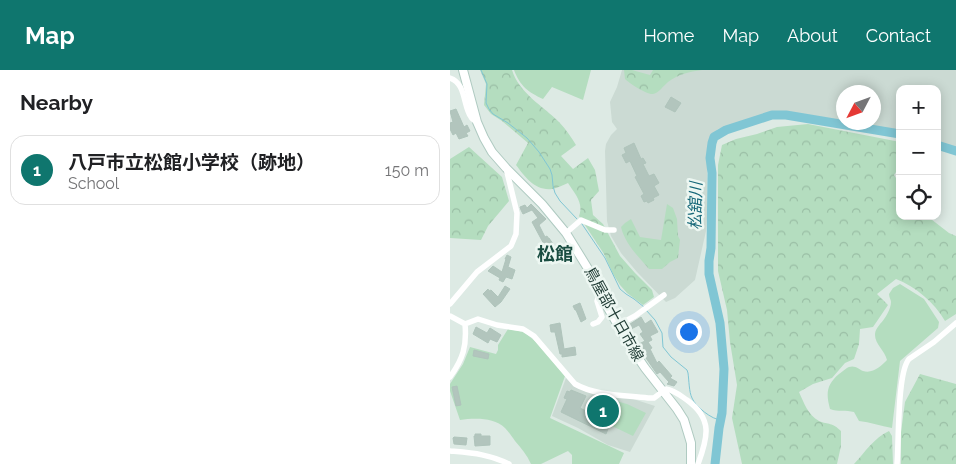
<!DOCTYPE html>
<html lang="en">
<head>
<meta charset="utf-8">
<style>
	:root { --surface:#fff; --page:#f6f6f6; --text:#202124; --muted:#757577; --line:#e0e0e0; --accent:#0f766e }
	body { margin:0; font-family:Raleway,"Noto Sans JP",sans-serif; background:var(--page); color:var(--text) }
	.controls { position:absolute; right:15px; top:15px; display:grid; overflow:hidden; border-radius:10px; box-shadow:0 2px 12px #0003 }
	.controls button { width:45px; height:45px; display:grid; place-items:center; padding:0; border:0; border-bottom:1px solid var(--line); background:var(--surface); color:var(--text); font:25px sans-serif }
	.compass { position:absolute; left:386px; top:15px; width:45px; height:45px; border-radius:50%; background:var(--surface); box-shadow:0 2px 12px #0003; rotate:229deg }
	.you { position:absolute; left:238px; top:261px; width:18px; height:18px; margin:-12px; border:4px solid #fff; border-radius:50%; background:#1a73e8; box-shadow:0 0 0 8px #1a73e833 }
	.badge { display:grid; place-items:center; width:32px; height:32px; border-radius:50%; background:var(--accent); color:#fff; font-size:16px; font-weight:700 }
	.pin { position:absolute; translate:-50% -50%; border:2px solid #fff; box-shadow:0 1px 5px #0006 }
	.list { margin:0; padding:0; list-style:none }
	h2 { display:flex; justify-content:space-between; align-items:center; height:65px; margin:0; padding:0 20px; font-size:21px }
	h2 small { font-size:16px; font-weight:400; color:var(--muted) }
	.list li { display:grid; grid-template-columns:32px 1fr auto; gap:15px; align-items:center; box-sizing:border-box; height:70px; margin:0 10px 10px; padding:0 10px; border:1px solid var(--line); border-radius:15px }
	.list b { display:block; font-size:19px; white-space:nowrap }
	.list p { margin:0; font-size:16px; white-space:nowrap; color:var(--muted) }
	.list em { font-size:16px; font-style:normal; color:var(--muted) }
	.icon { flex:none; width:28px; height:28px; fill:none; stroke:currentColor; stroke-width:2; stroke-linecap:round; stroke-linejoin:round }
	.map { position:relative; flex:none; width:506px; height:394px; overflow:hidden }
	header { display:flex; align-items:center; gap:30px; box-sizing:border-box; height:70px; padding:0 25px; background:var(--accent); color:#fff }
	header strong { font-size:24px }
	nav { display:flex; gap:28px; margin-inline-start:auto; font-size:18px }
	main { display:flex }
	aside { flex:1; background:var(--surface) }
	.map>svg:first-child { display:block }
</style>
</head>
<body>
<header>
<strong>Map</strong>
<nav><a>Home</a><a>Map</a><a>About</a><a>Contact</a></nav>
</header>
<main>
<aside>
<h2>Nearby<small></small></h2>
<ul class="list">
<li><span class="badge">1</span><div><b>八戸市立松館小学校（跡地）</b><p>School</p></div><em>150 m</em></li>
</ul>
</aside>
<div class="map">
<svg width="506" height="394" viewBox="0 0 506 394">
	<defs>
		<pattern id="forest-crowns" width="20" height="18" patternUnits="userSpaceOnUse" patternTransform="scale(1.25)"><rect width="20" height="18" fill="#b4ddbf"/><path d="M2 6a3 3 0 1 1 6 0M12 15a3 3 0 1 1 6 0" fill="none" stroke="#9abea5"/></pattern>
	</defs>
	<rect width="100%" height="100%" fill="#ddeae4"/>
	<!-- built -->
	<path fill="#cbdad3" d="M 172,0 L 506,0 L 506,78 L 487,72 L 487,19 L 450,19 L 450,62 L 399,53 L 423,52 L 423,22 L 393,22 L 393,52 L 335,42 L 323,42 L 268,59 L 262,65 L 259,72 L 257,79 L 257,148 L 256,161 L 245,210 L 225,228 L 216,232 L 187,202 L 171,183 L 161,166 L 157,151 L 155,81 L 156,74 L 161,65 L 167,59 L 162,52 L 160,32 L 167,17 Z
		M 116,308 L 122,314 L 177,327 L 205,336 L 180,382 L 158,375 L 128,358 L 102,346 Z"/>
	<!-- grass -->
	<path fill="#b4ddbf" d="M 64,0 L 141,0 L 133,30 L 102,17 L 93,29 C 78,22 70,16 64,0 Z
		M 450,214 L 474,229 L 489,252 L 488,258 L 450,291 L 442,358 C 431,356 420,352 409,351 L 404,342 C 396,340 388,342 380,339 C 376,324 376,315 389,304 C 392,302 396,298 399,297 C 405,295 409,299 413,301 C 423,304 431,296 437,290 C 435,281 425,274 425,265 C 425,260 428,257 430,254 C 435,249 441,239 441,232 C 441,230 439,227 439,224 L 443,218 Z
		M 58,259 L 74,262 L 85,271 L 115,306 L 100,348 L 174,383 L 169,394 L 122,394 L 122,385 L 118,381 L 91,394 L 81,394 C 77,385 71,378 65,371 C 62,367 59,362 55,358 C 44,347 24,348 10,350 L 0,321 L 0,314 L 13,294 L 20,277 L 46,284 L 48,280 L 48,275 Z
		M 148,326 L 177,334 L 196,343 L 183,366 L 139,345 Z"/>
	<!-- forest -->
	<path fill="url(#forest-crowns)" d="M 30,0 L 62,0 C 69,23 93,36 109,52 C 116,59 121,67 126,75 L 111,86 L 123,99 L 138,88 L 145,100 L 149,121 L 141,130 L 143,145 L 153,154 L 170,186 L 185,203 L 202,220 L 204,227 L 193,235 L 177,223 L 170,215 L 163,204 L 154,184 L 129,146 C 134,133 125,124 118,113 C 113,115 107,118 102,119 C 85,121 75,107 66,95 L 78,73 L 52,51 L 41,44 L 34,35 L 36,14 Z
		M 174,0 L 182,0 L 200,5 L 203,0 L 252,0 C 239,2 229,4 218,12 C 214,15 208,24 203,24 C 197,25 179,13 175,9 Z
		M 358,54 L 450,72 L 450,96 L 444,105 L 450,114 L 450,146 L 477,146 L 499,163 L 506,166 L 506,244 L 495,251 C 484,232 466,217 446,209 L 427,224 L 438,235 L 423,257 L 410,259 L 409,274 L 404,289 L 395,293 L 382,308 L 363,314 L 349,322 C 354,333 358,345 369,351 C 379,355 382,352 391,361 L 391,376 L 387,394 L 292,394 L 282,348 L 287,315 L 280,272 L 277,240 L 268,201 L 268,95 L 272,75 L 286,69 L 307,64 L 327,57 Z
		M 19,77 L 52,107 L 59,131 L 38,156 L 31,170 L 0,168 L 0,89 Z
		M 217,134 L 223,138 L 227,149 L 228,166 L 230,170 L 228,188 L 220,192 L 212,199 L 199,199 C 188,186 175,174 171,157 L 175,153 L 181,149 L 190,167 L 211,170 Z
		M 470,304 L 506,314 L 506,394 L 451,394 L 451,362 L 455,332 Z
		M 439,361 L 442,366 L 443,394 L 404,394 C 415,382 425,367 439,361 Z"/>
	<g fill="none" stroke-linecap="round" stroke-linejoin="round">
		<!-- stream -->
		<path stroke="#80c6d4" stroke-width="1" d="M 31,0 L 37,14 L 36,33 L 39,39 L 43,44 L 58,53 L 77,68 L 89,82 L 100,99 L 102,105 L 103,116 L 105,123 L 110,131 L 127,149
			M 132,154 L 155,188 L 170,219 L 176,224 L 184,229 L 194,237
			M 196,240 L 205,250 L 212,263 L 213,277 L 221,287 L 237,300 L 238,303 C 239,310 239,322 242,328 C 245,336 262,350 271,350"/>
		<!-- river -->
		<path stroke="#80c6d4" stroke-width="9" d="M 487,75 L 506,81
			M 265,394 L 269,358 L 272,343 L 274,299 L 270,253 L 259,204 L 259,191 L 261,178 L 262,103 L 260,88 L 262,73 L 264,67 L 276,60 L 322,45 L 336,45 L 450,64"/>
	</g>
	<!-- building -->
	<path fill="#b2c5bd" stroke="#afc4bb" d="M 221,27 L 231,33 L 225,42 L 215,37 Z
		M 6,39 L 14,57 L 17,55 L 20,61 L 16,63 L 18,66 L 9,69 L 6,63 L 3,65 L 0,59 L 0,53 L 3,52 L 0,41 Z
		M 184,73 L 191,89 L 193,88 L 196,93 L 193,94 L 199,106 L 204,104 L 209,113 L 204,116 L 209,125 L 203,128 L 204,130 L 198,133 L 197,131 L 194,132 L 191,126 L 194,124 L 185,107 L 187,106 L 180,91 L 176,93 L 172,85 L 176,83 L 174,78 Z
		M 81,134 L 96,149 L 89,155 L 95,167 L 97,166 L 98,168 L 99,168 L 103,174 L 96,178 L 82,152 L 88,148 L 82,140 L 73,144 L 71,140 L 70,137 L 75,135 L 77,138 Z
		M 57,185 L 61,187 L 58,197 L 65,200 L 62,209 L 56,207 L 53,212 L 49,210 L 50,208 L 38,201 L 43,196 L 52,202 L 56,189 L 55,189 Z
		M 55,216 L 60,219 L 51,232 L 45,237 L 33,224 L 38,219 L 39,221 L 41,220 L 48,227 Z
		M 130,233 L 136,249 L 131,252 L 126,240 L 125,240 L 123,236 Z
		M 191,247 L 195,254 L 201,250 L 208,262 L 200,266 L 202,270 L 198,272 L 202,278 L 200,279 L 207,293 L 209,291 L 222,306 L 220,308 L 227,312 L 224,316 L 217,314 L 219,312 L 210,302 L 207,304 L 187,275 L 195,271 L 190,264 L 193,262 L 189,255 L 179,260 L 177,256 Z
		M 110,253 L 114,279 L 125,277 L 126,285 L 112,287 L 112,284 L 110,284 L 105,262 L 101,262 L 100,255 Z
		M 26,257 L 37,263 L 40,258 L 51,265 L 47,272 L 40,269 L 38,273 L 23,264 Z
		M 24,280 L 39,284 L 38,289 L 23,286 Z
		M 7,316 L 11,335 L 6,336 L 2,317 Z
		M 121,320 L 136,326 L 130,338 L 138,342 L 137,346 L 159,356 L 156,364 L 111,342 L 117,329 L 114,328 L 117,321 L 120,322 Z
		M 25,364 L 31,364 L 31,366 L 40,366 L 40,375 L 25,376 L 24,366 L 25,366 Z
		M 4,367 L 17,368 L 16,375 L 4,374 L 3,368 Z"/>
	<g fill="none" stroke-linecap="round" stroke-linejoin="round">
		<defs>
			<path id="secondary" d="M 13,0 L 27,52 L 34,68 L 42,82 L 56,98 L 92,134 L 116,163 L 140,202 L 151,226 L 180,276 L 195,298 L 227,339 L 234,350 L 238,363 L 241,373 L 241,394"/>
		</defs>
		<!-- secondary casing -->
		<use href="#secondary" stroke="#afcac1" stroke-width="10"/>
		<!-- minor -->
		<path stroke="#fff" stroke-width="5.5" d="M 0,8 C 16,13 13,36 21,47 C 22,49 25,51 27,52
			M 116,163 L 131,150 L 155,160 L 164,160
			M 0,234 L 27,202 L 61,176 L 66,164 L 67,143 L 56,98
			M 0,246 L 15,254 L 28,249 L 47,255 L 73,259 L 84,266 L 125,314 C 146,326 174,325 198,328 L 204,328 L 216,319 C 224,320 231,326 237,330 C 263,349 258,367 248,394
			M 143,254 L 148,252 L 152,247 L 147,231 L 148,228 L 151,226
			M 168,255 L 185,246 L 214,225
			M 0,307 C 13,289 17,276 15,254
			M 0,381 C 22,383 39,384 59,394
			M 447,394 C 449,373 447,303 459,289 L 484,272 L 506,253"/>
		<!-- secondary -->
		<use href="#secondary" stroke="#fff" stroke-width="8"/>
	</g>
	<g text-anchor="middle" stroke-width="5" stroke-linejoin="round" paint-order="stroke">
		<!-- street labels -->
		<g font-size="15" fill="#1e3a33" stroke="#edf7f2">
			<text transform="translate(164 244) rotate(61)" y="5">鳥屋部十日市線</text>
		</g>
		<!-- water labels -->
		<g font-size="16" font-style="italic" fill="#156778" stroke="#edf7f2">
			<text transform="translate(245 136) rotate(-89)" y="6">松舘川</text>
		</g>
		<!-- quarter labels -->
		<g font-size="18" font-weight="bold" fill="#194d41" stroke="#edf7f2">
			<text x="105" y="190">松館</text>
		</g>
	</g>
</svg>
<div class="controls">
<button>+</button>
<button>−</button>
<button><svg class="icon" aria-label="locate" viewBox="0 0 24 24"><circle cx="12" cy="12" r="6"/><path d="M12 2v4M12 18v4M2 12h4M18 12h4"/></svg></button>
</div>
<svg class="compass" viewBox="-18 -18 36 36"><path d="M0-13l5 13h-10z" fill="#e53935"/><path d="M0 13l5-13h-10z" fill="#757577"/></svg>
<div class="you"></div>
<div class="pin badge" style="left:153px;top:341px">1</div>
</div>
</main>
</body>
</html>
